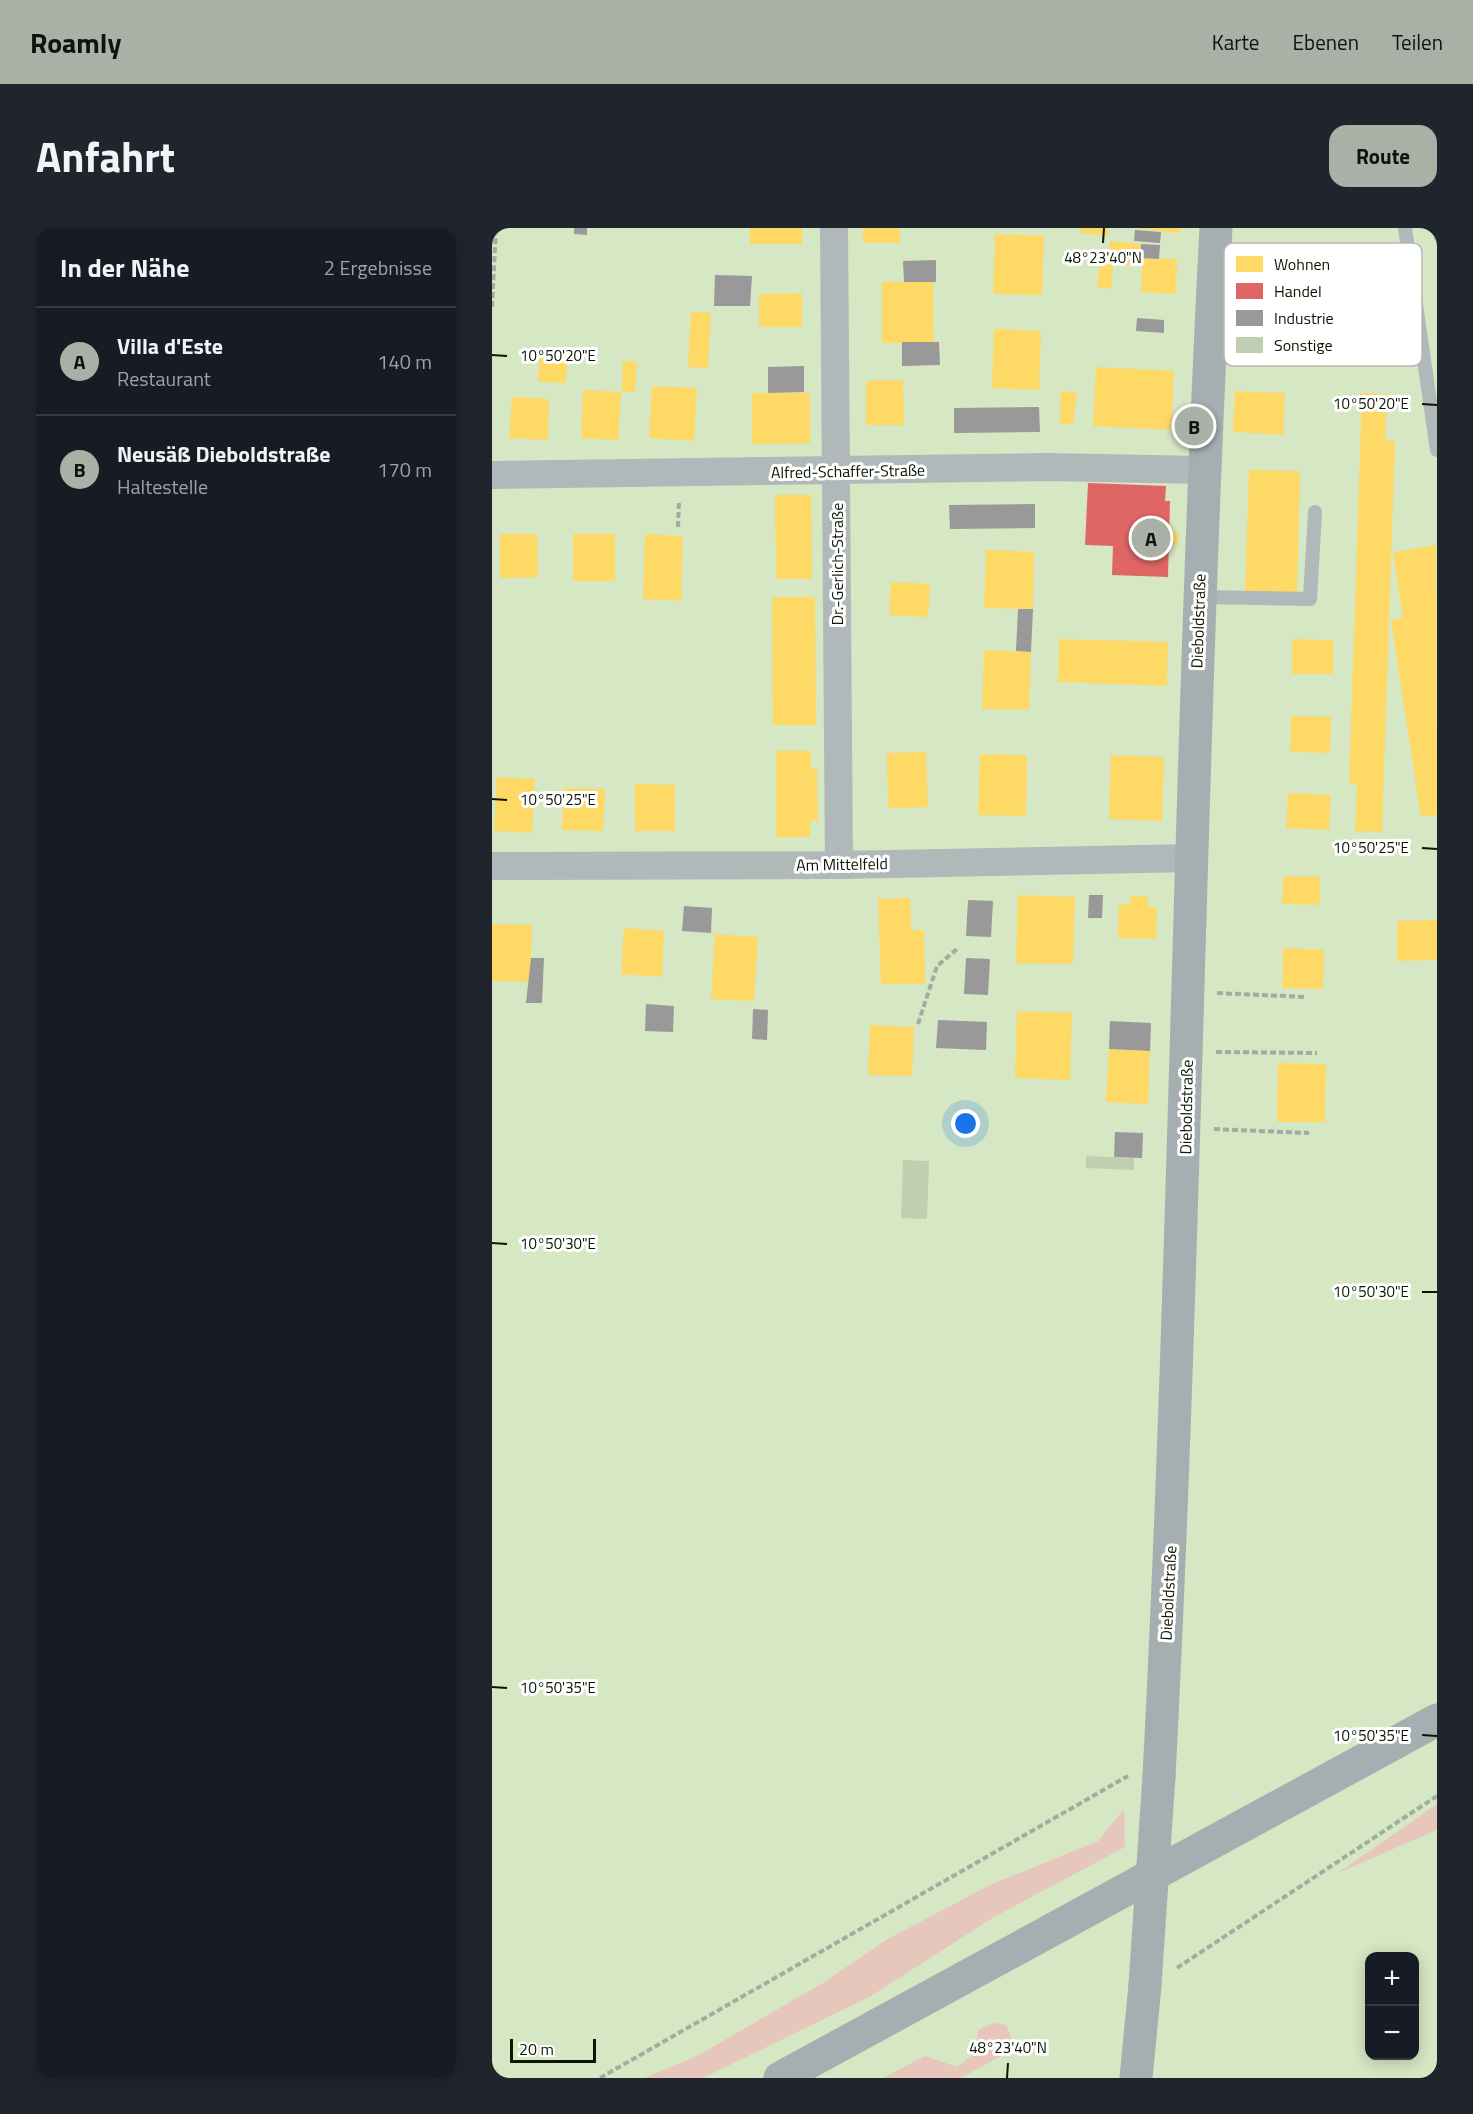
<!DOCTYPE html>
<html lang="de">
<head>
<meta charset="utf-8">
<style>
	:root { --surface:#171b24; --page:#20242c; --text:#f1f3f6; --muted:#9ea1a6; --line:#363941; --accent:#a9b1a6 }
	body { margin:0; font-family:"Titillium Web",sans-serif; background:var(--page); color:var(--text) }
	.controls { position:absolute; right:18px; bottom:18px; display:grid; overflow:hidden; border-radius:12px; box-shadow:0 3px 15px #0003 }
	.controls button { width:54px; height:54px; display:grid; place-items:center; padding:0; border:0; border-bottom:2px solid var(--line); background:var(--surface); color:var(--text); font:30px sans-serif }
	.scale { position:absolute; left:18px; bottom:15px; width:86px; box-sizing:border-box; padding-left:6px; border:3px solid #0c1701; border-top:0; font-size:16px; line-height:21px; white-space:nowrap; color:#0c1701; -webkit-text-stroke:4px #fff; paint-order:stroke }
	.you { position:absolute; left:474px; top:896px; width:21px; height:21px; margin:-15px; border:4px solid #fff; border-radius:50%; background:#1a73e8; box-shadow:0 0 0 9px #1a73e833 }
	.badge { display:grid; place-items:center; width:39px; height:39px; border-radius:50%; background:var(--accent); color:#111; font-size:20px; font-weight:700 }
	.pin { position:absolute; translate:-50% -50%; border:3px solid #fff; box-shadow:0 2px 6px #0006 }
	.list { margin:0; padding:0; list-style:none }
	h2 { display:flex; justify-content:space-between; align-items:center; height:78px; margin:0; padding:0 24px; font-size:26px }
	h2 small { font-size:20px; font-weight:400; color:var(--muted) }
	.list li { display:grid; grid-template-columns:39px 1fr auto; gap:18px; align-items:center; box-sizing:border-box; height:108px; padding:0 24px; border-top:2px solid var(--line) }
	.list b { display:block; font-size:22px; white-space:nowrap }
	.list p { margin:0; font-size:20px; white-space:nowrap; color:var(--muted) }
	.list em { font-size:20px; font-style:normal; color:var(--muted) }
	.map { position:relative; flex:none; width:945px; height:1850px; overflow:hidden; border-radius:18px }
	header { display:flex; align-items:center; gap:36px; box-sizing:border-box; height:84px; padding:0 30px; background:var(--accent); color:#111 }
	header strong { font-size:28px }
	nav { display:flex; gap:33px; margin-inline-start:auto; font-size:21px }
	.intro { display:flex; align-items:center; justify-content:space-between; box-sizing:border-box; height:144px; padding:0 36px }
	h1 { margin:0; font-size:42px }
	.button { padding:15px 27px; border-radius:18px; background:var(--accent); color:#111; font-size:21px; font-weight:700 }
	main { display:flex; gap:36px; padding:0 36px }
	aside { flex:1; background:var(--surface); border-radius:18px; box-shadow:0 3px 15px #0003 }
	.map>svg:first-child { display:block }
</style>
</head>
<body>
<header>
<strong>Roamly</strong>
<nav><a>Karte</a><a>Ebenen</a><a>Teilen</a></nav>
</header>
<div class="intro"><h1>Anfahrt</h1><a class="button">Route</a></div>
<main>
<aside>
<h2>In der Nähe<small>2 Ergebnisse</small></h2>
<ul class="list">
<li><span class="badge">A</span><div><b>Villa d'Este</b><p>Restaurant</p></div><em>140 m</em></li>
<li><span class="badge">B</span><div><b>Neusäß Dieboldstraße</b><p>Haltestelle</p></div><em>170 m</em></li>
</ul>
</aside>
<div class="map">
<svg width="945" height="1850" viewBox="0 0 945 1850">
	<rect width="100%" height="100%" fill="#d5e7c3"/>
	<!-- green -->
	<path fill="#e7c7bc" d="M 945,1576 L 945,1602 L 846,1645 Z
		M 632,1581 L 633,1619 L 502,1689 L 379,1768 L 211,1850 L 152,1850 L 205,1828 L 331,1755 L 394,1712 L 498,1657 L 606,1613 Z
		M 501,1795 L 514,1797 L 522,1817 L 516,1824 L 469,1850 L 391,1850 L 433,1828 L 465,1839 L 488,1821 L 485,1812 L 486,1802 Z"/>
	<!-- homes -->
	<path fill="#ffd966" d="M 258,0 L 310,0 L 310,16 L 258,16 Z
		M 371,0 L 408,0 L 408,15 L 371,15 Z
		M 589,0 L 616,0 L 615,8 L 589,5 Z
		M 643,0 L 688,0 L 687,5 Z
		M 503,6 L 552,8 L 550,67 L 501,66 Z
		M 618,13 L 649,16 L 648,30 L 685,31 L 684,66 L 649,64 L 650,37 L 621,36 L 620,61 L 605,59 L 609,26 L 616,27 Z
		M 390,54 L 441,54 L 442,114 L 390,115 Z
		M 310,65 L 310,99 L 267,99 L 267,66 Z
		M 199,84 L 219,85 L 216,140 L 196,139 Z
		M 502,101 L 549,103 L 547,162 L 500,160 Z
		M 48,126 L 75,127 L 74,155 L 46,154 Z
		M 131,133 L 145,134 L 143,164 L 130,164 Z
		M 604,139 L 682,143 L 679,202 L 601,198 Z
		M 411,152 L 412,197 L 374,197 L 374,153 Z
		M 160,158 L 205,160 L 202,213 L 157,210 Z
		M 91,162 L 129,164 L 126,212 L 89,210 Z
		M 569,163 L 585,164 L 581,196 L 568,196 Z
		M 743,163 L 793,165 L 791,207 L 741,204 Z
		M 260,165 L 318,165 L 318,215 L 260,216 Z
		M 870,165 L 895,166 L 893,212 L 903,212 L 890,604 L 863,603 L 865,556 L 857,555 Z
		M 20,169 L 57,171 L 56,212 L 17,210 Z
		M 757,242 L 808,243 L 805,367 L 753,365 Z
		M 283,267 L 319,267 L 320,351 L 284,351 Z
		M 677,303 L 687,305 L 685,317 L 676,317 Z
		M 8,306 L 45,306 L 46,349 L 8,350 Z
		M 81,306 L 123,306 L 123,353 L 81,353 Z
		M 153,306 L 191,308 L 189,373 L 151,371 Z
		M 944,317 L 945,587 L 929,589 L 899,392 L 911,390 L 901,324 Z
		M 494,322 L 542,324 L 541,381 L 492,380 Z
		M 399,354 L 438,356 L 436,389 L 397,387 Z
		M 280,369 L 323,369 L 324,497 L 281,497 Z
		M 567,411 L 676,414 L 675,458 L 566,454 Z
		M 800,411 L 841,412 L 841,446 L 800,446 Z
		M 492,422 L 539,424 L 537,482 L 490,481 Z
		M 799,488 L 839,489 L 838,525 L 798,524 Z
		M 284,523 L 319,523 L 319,541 L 325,541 L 326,593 L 318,593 L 318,609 L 284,609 Z
		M 434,524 L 436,579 L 396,580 L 395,525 Z
		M 488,526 L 535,527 L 534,588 L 486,587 Z
		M 619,527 L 672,529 L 670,593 L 617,591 Z
		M 5,549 L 43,551 L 40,605 L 2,603 Z
		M 143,556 L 183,557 L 183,603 L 143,603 Z
		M 72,560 L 113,561 L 111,603 L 70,602 Z
		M 796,565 L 839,567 L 837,602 L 794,600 Z
		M 791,648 L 828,649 L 828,677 L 790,676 Z
		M 526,667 L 583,669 L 581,736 L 524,735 Z
		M 638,668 L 656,669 L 656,679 L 665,679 L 664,711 L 626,710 L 627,676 L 638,677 Z
		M 418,670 L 419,702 L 432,702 L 433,756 L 389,756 L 386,671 Z
		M 945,692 L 945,732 L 905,733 L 905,693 Z
		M 0,696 L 40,697 L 38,754 L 0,753 Z
		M 132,700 L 172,703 L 170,749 L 129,746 Z
		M 223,706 L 266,709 L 262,773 L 219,771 Z
		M 791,720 L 832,722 L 831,761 L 790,760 Z
		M 525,783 L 580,785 L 578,852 L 523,850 Z
		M 378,797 L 422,799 L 420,848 L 376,847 Z
		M 617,821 L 658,823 L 656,876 L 614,874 Z
		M 786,835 L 834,836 L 833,894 L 785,894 Z"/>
	<!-- shops -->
	<path fill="#e06666" d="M 596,255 L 674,258 L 673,273 L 678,273 L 676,349 L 620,347 L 621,318 L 593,317 Z"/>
	<!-- industry -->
	<path fill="#999" d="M 82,0 L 95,0 L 95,7 L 82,6 Z
		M 643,2 L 669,4 L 668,15 L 642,13 Z
		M 649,16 L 668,17 L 667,31 L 648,30 Z
		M 444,32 L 444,54 L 412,54 L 411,33 Z
		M 223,47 L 260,48 L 258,78 L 222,78 Z
		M 645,90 L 672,92 L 672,105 L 644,103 Z
		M 410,114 L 447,114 L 448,137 L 410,138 Z
		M 312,138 L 312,164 L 276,165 L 276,139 Z
		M 547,179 L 548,204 L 462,205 L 462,180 Z
		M 543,276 L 543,300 L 458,301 L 457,277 Z
		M 526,381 L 541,381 L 539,424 L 524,423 Z
		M 597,667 L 611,667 L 610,690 L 596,690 Z
		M 476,672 L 501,673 L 499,709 L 474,708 Z
		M 192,678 L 220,680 L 219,705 L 190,703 Z
		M 39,730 L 52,730 L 50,775 L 34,775 Z
		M 474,730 L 498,731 L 496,767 L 472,766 Z
		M 154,776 L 182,778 L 181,804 L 153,803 Z
		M 261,781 L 276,782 L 275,812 L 260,811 Z
		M 446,792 L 495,794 L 494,822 L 444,820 Z
		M 618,793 L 659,795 L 658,823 L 617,821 Z
		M 623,904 L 651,905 L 650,930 L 622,929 Z"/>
	<!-- building -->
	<path fill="#bfcfb0" d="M 594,928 L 642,930 L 642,942 L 594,940 Z
		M 411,932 L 437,933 L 435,991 L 409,990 Z"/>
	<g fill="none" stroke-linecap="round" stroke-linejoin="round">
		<!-- path -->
		<path stroke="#a2aca1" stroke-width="4" stroke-dasharray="6 3" stroke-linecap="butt" d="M 0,79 L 4,0
			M 186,299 L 187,273
			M 725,765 L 814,769
			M 426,796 L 445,738 L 465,721
			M 724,824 L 825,825
			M 722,901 L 817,905
			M 685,1740 L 945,1568
			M 108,1850 L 636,1548"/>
		<!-- lane -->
		<path stroke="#b0b8ba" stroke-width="14" d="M 913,0 L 945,222
			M 709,369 L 818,371 L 823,284"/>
		<!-- street -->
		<path stroke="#b0b8ba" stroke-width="28" d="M 342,0 L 347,637
			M 0,247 L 556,239 L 711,242
			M 0,638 L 347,637 L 700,630"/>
		<!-- secondary -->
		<path stroke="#a5afb1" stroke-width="33" d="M 667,1548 C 694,1033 697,516 724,0
			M 288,1850 L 945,1492
			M 644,1850 L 653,1757"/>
		<!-- rail -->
		<path stroke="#9aa598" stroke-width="4.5" stroke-dasharray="3 6" stroke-linecap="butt" d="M 943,0 L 945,14"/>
		<!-- secondary-bridge -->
		<path stroke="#a5afb1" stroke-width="33" d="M 653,1757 L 667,1548"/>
	</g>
	<!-- ticks -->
	<path fill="none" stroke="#0c1701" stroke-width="2" d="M 611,15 L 612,0M 0,127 L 15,128M 930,176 L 945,177M 0,571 L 15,572M 930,620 L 945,621M 0,1015 L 15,1016M 930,1064 L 945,1064M 0,1459 L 15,1460M 930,1507 L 945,1508M 515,1850 L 516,1835"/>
	<g text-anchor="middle" stroke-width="6" stroke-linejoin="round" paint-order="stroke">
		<!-- street labels -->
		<g font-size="16" fill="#0c1701" stroke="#fff">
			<text transform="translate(356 243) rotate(-1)" y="6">Alfred-Schaffer-Straße</text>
			<text transform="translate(345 336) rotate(-90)" y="6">Dr.-Gerlich-Straße</text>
			<text transform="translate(706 393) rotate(-88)" y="6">Dieboldstraße</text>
			<text transform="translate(350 636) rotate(-1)" y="6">Am Mittelfeld</text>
			<text transform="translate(694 879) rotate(-89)" y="6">Dieboldstraße</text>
			<text transform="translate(676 1365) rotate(-87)" y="6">Dieboldstraße</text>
		</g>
	</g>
	<!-- legend -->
	<rect x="732" y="15" width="198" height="123" rx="9" fill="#fff" stroke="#b6b9b3" stroke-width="1.5"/>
	<rect x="744" y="28" width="27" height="16" fill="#ffd966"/>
	<rect x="744" y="55" width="27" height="16" fill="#e06666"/>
	<rect x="744" y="82" width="27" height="16" fill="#999"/>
	<rect x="744" y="109" width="27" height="16" fill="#bfcfb0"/>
	<g font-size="16" fill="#0c1701">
		<text x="782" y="42">Wohnen</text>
		<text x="782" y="69">Handel</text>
		<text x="782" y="96">Industrie</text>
		<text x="782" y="123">Sonstige</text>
	</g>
	<g font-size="15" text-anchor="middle" fill="#0c1701" stroke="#fff" stroke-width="6" stroke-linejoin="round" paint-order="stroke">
		<text x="611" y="35">48°23'40"N</text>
		<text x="66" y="133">10°50'20"E</text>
		<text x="879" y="181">10°50'20"E</text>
		<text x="66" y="577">10°50'25"E</text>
		<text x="879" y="625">10°50'25"E</text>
		<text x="66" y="1021">10°50'30"E</text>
		<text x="879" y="1069">10°50'30"E</text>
		<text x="66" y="1465">10°50'35"E</text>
		<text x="879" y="1513">10°50'35"E</text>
		<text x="516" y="1825">48°23'40"N</text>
	</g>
</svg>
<div class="controls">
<button>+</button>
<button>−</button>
</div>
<div class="scale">20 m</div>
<div class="you"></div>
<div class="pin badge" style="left:659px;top:310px">A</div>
<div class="pin badge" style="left:702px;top:198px">B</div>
</div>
</main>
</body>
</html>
